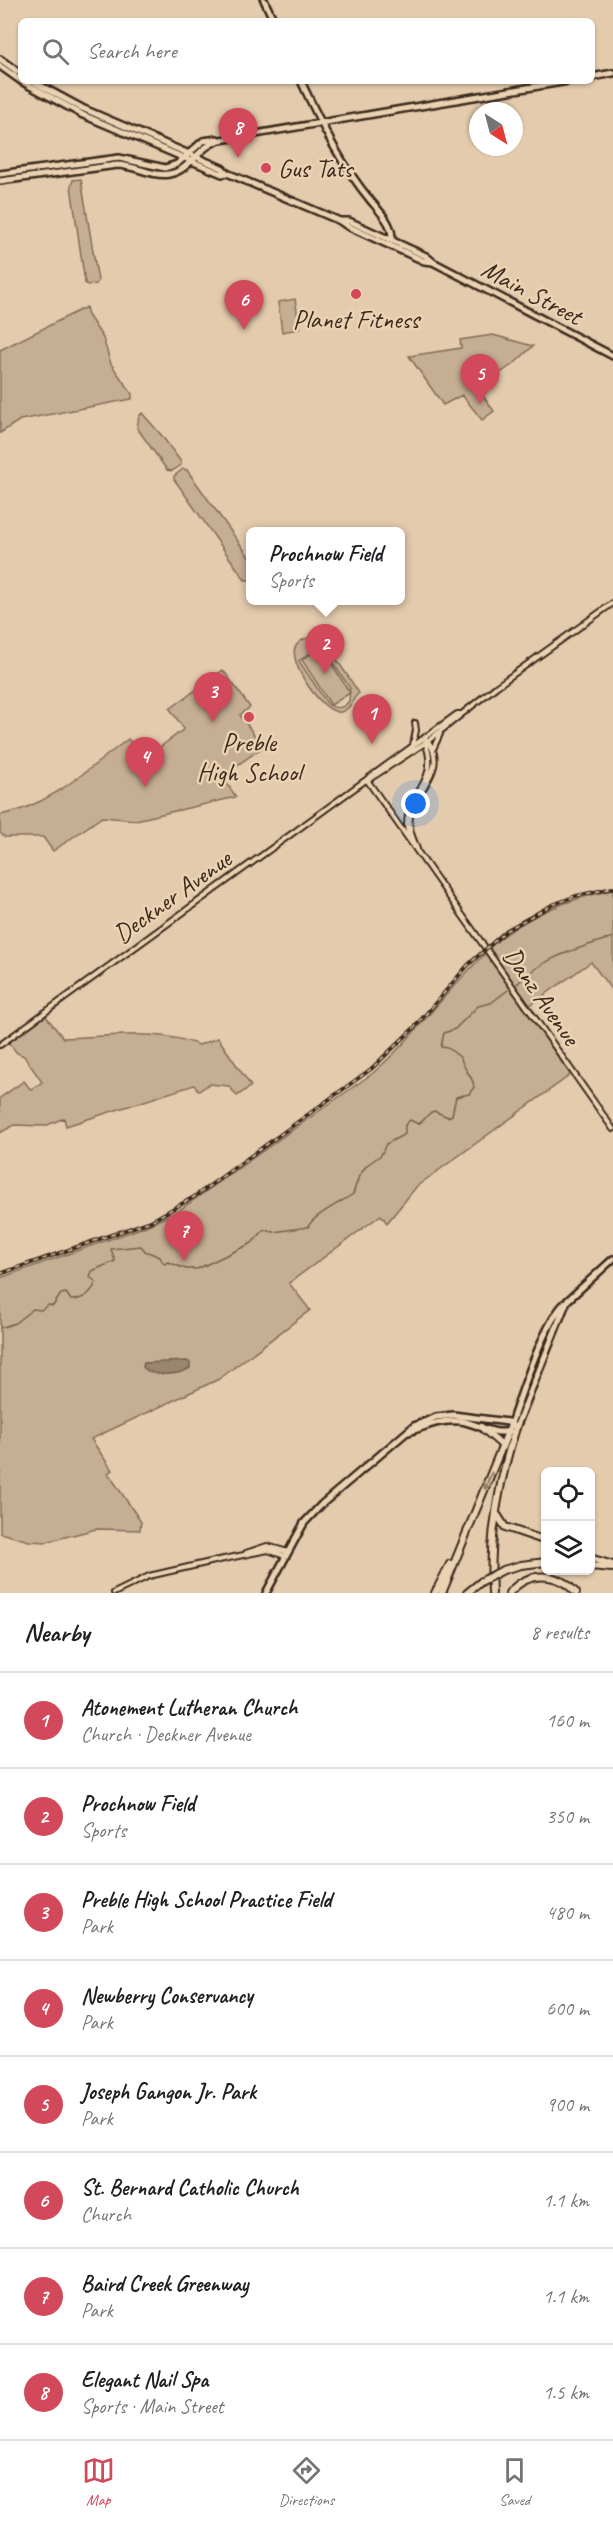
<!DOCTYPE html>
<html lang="en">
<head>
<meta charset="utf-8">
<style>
	:root { --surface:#fff; --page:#f2f2f2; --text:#202124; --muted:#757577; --line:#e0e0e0; --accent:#d1495b }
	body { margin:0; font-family:Caveat,sans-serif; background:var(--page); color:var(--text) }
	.controls { position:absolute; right:18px; bottom:18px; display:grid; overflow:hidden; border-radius:9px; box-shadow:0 2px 4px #0004 }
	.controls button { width:54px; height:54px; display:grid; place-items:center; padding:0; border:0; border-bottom:2px solid var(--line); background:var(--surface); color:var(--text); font:30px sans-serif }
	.compass { position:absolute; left:469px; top:102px; width:54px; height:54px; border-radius:50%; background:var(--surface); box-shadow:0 2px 4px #0004; rotate:144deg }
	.you { position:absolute; left:416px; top:804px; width:21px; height:21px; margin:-15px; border:4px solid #fff; border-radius:50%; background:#1a73e8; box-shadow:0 0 0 9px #1a73e833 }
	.badge { display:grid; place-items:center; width:39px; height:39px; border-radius:50%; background:var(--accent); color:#fff; font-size:20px; font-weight:700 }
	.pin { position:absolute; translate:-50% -50px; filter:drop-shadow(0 2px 3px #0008) }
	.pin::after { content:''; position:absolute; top:32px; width:21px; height:18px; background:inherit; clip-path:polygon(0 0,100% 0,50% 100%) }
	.popup { position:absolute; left:246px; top:527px; width:159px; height:78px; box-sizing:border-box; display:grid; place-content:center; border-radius:9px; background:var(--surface); filter:drop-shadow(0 2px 4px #0005); font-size:20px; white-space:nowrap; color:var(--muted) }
	.popup b { font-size:22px; color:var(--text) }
	.popup::after { content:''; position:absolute; left:50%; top:100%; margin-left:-12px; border:12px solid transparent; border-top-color:var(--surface) }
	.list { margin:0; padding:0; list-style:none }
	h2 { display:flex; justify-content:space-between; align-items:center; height:78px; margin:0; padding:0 24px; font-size:26px }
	h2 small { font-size:20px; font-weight:400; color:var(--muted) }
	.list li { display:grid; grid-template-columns:39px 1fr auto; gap:18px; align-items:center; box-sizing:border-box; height:96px; padding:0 24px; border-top:2px solid var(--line) }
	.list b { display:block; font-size:22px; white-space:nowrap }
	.list p { margin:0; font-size:20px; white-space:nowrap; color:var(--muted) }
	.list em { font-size:20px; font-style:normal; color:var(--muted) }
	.icon { flex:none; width:33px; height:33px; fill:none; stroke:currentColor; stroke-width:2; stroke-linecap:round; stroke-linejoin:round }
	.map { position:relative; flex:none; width:613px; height:1593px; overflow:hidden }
	.search { position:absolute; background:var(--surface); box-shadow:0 2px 4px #0004; left:18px; right:18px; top:18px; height:66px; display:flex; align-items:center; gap:15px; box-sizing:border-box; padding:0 21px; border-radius:9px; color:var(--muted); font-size:22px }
	.sheet { height:846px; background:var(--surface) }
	nav { display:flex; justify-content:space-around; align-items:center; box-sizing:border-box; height:84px; border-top:2px solid var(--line); background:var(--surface); font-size:16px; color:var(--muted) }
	nav a { display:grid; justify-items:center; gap:3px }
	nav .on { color:var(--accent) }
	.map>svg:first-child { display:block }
</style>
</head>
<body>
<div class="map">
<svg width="613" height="1593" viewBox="0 0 613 1593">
	<rect width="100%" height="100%" fill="#e4cbad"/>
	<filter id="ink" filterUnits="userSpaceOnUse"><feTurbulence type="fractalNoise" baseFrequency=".0167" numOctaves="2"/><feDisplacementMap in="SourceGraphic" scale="12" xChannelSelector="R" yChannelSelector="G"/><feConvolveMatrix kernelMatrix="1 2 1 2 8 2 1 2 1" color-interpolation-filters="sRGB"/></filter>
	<g filter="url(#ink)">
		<!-- green -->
		<path fill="#c5ae93" stroke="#806c58" stroke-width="1.5" fill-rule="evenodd" d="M 81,179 L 98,281 L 96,284 L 88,285 L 85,283 L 71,186 L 73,180 Z
			M 295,299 L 300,329 L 282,332 L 278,302 Z
			M 86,307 L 88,315 L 103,338 L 111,364 L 132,394 L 132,399 L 20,420 L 0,433 L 0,350 Z
			M 493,335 L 533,346 L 516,362 L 478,389 L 494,411 L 482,420 L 462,395 L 443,405 L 409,356 L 461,348 L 460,340 Z
			M 142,413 L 162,436 L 181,462 L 181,465 L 172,471 L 167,470 L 137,428 L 139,416 Z
			M 183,469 L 187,470 L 250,558 L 250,580 L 245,580 L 174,479 L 174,476 Z
			M 320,634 L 359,693 C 351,699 352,709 341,712 C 323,715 286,661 296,646 C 302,636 312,639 320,634 ZM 321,645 L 350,688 L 349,701 C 343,709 335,710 327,703 L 299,661 Z
			M 321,647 L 350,693 L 331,705 L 302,660 Z
			M 223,670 L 250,707 L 240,715 L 263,747 L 222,776 L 236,797 L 136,820 L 102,817 L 53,851 L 43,837 L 5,837 L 0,833 L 0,815 C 49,807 89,768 128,739 L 144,759 L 184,729 L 170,709 Z
			M 613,890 L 613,992 L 591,962 L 529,1006 L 488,949 C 523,916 567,899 613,890 Z
			M 486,953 L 570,1074 L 569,1076 L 417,1186 L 387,1223 L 381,1215 L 289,1283 L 310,1310 L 219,1379 L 91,1439 L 112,1470 L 108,1473 L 141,1522 L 140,1530 L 96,1529 L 46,1542 L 29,1541 L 0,1533 L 0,1278 L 144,1227 L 178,1211 L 373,1073 C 415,1037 445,991 486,953 Z
			M 45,1015 L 63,1038 C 107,1037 158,1028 199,1045 L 218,1038 L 251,1086 L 237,1096 L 229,1086 L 209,1084 L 199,1091 L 194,1085 L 66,1126 L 64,1118 L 45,1126 L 14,1125 L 0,1133 L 0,1098 L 24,1081 L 31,1090 L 42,1082 L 24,1056 L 17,1053 L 8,1042 Z"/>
		<!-- water -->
		<path fill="#9a856e" stroke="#74614e" stroke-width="1.5" d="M 187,1361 L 190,1363 L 190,1368 C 179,1375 152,1378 143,1367 L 144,1363 Z"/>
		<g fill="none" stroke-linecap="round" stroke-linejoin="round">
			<!-- stream -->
			<path stroke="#74614e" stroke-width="1.5" d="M 517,984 C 544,956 578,949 613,937
				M 0,1328 L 15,1323 L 33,1309 L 41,1310 L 48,1305 L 53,1306 L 61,1294 L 66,1293 L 71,1300 C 83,1300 92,1293 96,1282 L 90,1277 L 92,1271 L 115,1261 L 111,1249 L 141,1246 L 145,1251 L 160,1257 L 164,1264 L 168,1262 L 186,1269 L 197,1269 L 252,1243 L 264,1230 L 274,1232 L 308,1227 C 312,1216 342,1202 353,1194 L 359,1176 L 367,1165 L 381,1155 L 386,1144 L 405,1134 L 405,1125 L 410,1120 L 418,1124 C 425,1121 427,1113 434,1111 L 448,1117 L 452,1115 L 456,1097 L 469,1094 L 474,1087 C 473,1075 463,1070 461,1058 L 448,1048 L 441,1047 L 444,1033 L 455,1029 L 478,1006 L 491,1003 L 508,990"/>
			<defs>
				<path id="minor" d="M 413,745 L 416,730 L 415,723
					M 433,749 L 440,734
					M 367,780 L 613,1129
					M 368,780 L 428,741 L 497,686 L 613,603
					M 409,838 C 397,795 443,787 425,742
					M 417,849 C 413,838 408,829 410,817 C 415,790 450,768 427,740
					M 0,1045 L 457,714 L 461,714
					M 246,1553 L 267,1546 L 288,1552
					M 114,1593 L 149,1576 L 219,1560 L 268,1550 L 285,1556"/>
				<path id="major" d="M 264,0 L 274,21
					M 0,59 L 21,74
					M 0,66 L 21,81
					M 592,77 L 613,73
					M 21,81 L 83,115 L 222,174 L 227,173 L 340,221 L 347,226 L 424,261 L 433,262
					M 32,81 L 82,108 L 222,168 L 227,173
					M 301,81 C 321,124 341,165 371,201 C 382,214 393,224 392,241
					M 0,174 L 119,158 L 165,168 L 177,164 L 203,141 L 217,139
					M 0,181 L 117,165 C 134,165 152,177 169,174 C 190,171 198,146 220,140 L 568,81
					M 340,221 L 349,221 L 426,256 L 433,262 L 613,356
					M 516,1428 L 567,1301 L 613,1259
					M 409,1432 C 426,1426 441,1419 460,1421 C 477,1423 493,1436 510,1431
					M 508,1432 C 519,1401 543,1322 566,1302
					M 266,1593 L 304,1523 L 322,1504 L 414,1426 L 436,1417 L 453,1415 L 508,1422 L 516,1428"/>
				<path id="highway" d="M 481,1427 L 502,1445
					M 498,1516 L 505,1527 L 546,1541
					M 590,1558 L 613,1565
					M 590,1566 L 612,1568
					M 503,1570 L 521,1565 L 546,1562
					M 435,1593 L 450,1564
					M 442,1593 L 508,1432
					M 467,1593 L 482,1581
					M 492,1593 C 489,1538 499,1480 516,1428
					M 509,1593 C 528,1571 557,1571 576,1593"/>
			</defs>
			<!-- minor casing -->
			<use href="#minor" stroke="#3b2a1e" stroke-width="8"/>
			<!-- major casing -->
			<use href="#major" stroke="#3b2a1e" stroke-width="10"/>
			<!-- highway casing -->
			<use href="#highway" stroke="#3b2a1e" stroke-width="10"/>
			<!-- minor -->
			<use href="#minor" stroke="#ebd2b3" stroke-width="4"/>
			<!-- major -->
			<use href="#major" stroke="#ebd2b3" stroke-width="5"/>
			<!-- highway -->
			<use href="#highway" stroke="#ebd2b3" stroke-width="6"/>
			<defs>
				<path id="rail" d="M 0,1274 L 151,1221 L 194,1197 L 371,1069 L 414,1028 L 468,965 L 507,930 L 552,905 L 576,896 L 613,888"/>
			</defs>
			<!-- rail casing -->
			<use href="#rail" stroke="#3b2a1e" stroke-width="4"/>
			<!-- rail -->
			<use href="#rail" stroke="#ebd2b3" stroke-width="1.5" stroke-dasharray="4.5" stroke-linecap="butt"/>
			<defs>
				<path id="highway-bridge" d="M 482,1581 L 503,1570"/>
			</defs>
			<!-- highway-bridge casing -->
			<use href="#highway-bridge" stroke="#3b2a1e" stroke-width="10" stroke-linecap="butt"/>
			<!-- highway-bridge -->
			<use href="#highway-bridge" stroke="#ebd2b3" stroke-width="6"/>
		</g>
		<!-- one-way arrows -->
		<defs><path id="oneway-shaft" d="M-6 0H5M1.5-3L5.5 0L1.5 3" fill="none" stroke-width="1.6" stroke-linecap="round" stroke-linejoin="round" transform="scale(1.5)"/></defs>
		<use stroke="#937e68" href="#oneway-shaft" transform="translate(488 1481) rotate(113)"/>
	</g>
	<!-- markers -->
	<g fill="#d1495b" stroke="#ebd2b3" stroke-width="2">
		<circle cx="266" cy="168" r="6"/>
		<circle cx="356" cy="294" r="6"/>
		<circle cx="249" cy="717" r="6"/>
	</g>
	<g text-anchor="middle" stroke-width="5" stroke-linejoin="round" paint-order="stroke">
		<!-- poi labels -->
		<g font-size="26" fill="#3b2a1e" stroke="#ebd2b3">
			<text x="278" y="177" text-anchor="start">Gus Tats</text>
			<text x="356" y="328">Planet Fitness</text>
			<text x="249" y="751">Preble<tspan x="249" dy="30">High School</tspan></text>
		</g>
		<!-- street labels -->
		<g font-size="26" fill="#3b2a1e" stroke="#ebd2b3">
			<text transform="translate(532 292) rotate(28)" y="9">Main Street</text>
			<text transform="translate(172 896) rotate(-36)" y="9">Deckner Avenue</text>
			<text transform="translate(542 996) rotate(55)" y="9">Danz Avenue</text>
		</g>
	</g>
</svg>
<div class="controls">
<button><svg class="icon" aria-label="locate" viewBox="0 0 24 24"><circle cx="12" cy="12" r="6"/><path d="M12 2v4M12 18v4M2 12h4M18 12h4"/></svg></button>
<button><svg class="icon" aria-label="layers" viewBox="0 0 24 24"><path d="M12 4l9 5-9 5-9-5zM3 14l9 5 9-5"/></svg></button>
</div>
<svg class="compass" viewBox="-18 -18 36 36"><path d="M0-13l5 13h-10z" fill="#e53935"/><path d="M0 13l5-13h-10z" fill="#757577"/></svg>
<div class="you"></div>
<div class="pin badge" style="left:372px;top:744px">1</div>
<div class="pin badge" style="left:325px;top:674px">2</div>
<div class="popup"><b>Prochnow Field</b>Sports</div>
<div class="pin badge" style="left:213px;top:722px">3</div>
<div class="pin badge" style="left:145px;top:787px">4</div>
<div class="pin badge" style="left:480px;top:404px">5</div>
<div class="pin badge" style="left:244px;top:330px">6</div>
<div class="pin badge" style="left:184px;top:1261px">7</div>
<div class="pin badge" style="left:238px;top:158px">8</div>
<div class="search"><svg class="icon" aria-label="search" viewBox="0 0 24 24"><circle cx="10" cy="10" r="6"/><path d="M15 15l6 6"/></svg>Search here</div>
</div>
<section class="sheet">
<h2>Nearby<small>8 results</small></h2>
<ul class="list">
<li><span class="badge">1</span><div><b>Atonement Lutheran Church</b><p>Church · Deckner Avenue</p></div><em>160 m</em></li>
<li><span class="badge">2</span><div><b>Prochnow Field</b><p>Sports</p></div><em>350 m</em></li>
<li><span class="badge">3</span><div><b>Preble High School Practice Field</b><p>Park</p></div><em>480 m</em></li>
<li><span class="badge">4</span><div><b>Newberry Conservancy</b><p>Park</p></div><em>600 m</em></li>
<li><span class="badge">5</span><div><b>Joseph Gangon Jr. Park</b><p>Park</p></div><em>900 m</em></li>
<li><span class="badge">6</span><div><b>St. Bernard Catholic Church</b><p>Church</p></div><em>1.1 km</em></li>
<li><span class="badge">7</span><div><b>Baird Creek Greenway</b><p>Park</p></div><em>1.1 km</em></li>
<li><span class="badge">8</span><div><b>Elegant Nail Spa</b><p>Sports · Main Street</p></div><em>1.5 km</em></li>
</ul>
</section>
<nav>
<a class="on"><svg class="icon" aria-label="map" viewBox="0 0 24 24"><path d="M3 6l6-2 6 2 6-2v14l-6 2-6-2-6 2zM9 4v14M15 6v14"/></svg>Map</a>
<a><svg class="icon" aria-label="directions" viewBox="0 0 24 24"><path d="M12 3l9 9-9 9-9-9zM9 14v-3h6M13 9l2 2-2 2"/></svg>Directions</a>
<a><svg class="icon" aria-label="saved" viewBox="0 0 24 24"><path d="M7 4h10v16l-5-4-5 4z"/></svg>Saved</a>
</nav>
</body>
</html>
